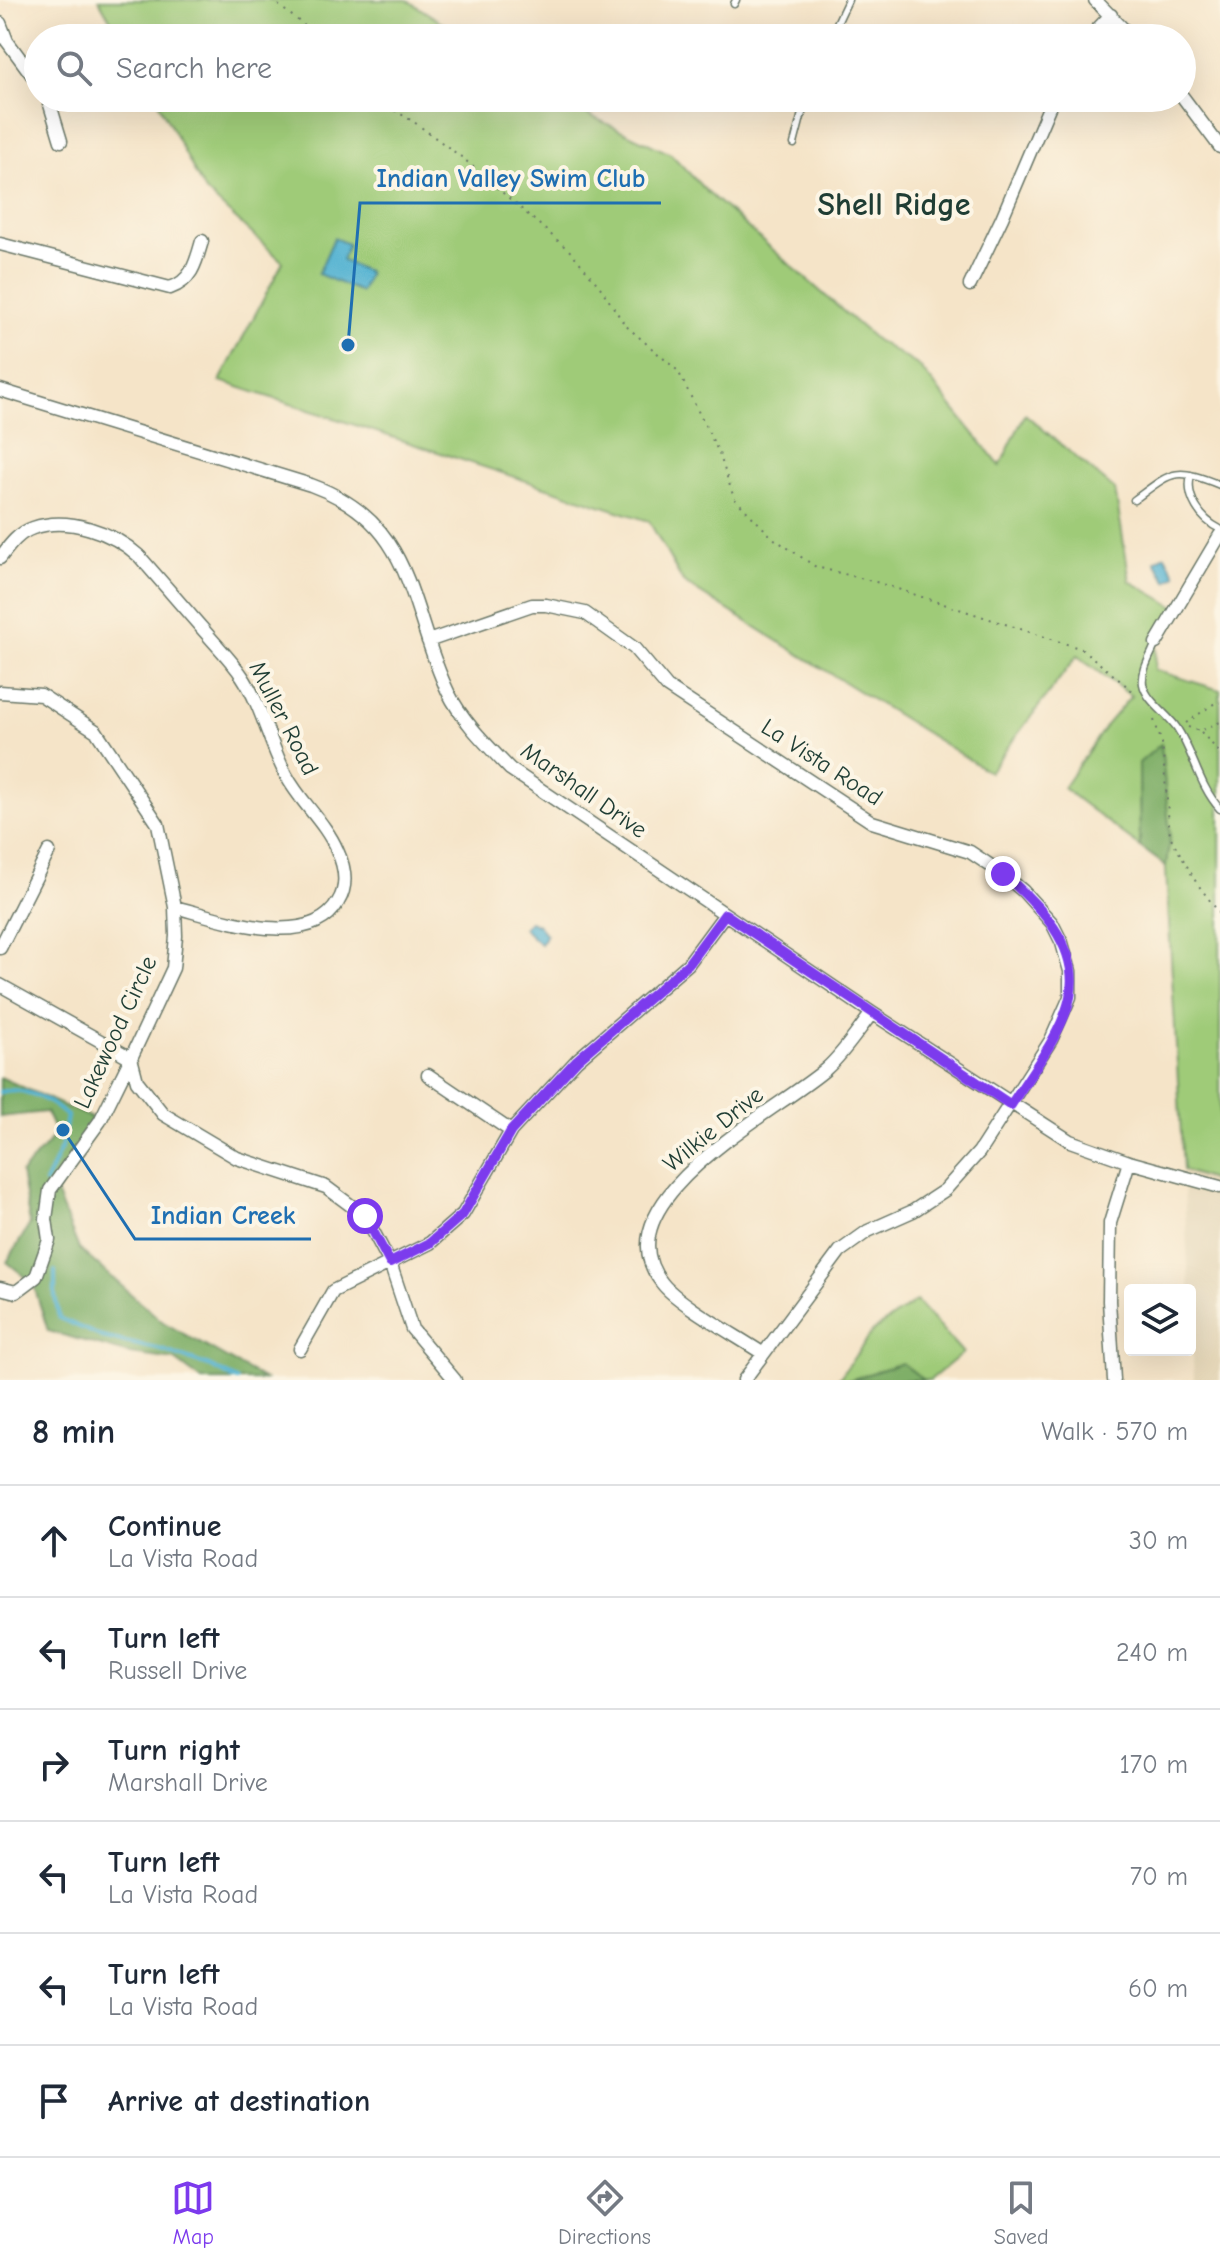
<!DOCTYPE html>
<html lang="en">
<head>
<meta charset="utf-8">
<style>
	:root { --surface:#fff; --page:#f6f6f7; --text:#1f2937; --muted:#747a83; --line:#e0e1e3; --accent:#7c3aed }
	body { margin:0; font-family:"Comic Neue",sans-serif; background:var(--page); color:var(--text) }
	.controls { position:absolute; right:24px; bottom:24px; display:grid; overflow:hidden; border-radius:8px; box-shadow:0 8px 32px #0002 }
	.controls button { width:72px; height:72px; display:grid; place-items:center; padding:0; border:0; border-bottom:2px solid var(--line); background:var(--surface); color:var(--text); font:40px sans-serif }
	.stop { position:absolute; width:24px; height:24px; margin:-18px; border:6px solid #7c3aed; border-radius:50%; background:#fff }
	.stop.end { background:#7c3aed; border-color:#fff; box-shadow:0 2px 8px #0008 }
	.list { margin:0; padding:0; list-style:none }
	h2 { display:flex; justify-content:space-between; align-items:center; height:104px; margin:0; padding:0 32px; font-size:34px }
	h2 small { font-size:26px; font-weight:400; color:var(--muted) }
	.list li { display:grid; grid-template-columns:52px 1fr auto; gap:24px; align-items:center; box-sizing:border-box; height:112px; padding:0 32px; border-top:2px solid var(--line) }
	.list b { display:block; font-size:30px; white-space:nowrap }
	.list p { margin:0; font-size:26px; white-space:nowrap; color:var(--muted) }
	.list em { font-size:26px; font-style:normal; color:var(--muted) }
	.icon { flex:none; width:44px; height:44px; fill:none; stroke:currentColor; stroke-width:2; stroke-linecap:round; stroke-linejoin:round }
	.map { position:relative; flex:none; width:1220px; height:1380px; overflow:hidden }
	.search { position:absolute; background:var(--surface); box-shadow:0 8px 32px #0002; left:24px; right:24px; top:24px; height:88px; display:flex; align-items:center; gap:20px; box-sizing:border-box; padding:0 28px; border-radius:44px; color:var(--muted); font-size:30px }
	.sheet { height:776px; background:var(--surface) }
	nav { display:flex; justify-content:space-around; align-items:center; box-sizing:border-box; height:112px; border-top:2px solid var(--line); background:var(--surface); font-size:22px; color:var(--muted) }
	nav a { display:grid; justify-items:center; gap:4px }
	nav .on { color:var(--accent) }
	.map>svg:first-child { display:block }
</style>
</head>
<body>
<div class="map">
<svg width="1220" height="1380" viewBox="0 0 1220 1380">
	<rect width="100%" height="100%" fill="#fcf5e5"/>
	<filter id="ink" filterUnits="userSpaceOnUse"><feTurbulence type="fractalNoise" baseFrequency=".0125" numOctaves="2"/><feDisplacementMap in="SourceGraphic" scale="16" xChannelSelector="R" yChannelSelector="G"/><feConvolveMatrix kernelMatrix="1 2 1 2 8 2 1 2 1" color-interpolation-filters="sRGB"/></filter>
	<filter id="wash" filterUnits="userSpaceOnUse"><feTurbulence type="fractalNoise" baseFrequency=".006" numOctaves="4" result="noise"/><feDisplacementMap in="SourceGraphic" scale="32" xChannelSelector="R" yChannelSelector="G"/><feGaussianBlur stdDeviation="1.8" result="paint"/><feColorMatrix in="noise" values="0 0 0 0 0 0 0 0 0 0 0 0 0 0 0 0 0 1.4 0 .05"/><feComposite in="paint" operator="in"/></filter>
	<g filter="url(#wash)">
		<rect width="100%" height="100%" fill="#f5e4c8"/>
		<!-- built -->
		<path fill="#e4d6b7" d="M 1183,1170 L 1220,1183 L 1220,1380 L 1194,1380 Z"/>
		<!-- green -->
		<path fill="#9fcb78" stroke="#5f8456" stroke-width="2" d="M 99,0 L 407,0 L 466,38 L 121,38 Z
			M 156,98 L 553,98 L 671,154 L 707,192 L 876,340 L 919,366 L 1000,466 L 1025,414 L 1115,490 L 1130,581 L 1177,608 L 1156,643 L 1155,670 L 1220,690 L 1220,1183 L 1183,1170 L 1159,746 L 1139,764 L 1140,847 L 1063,788 L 1107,724 L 1131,696 L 1077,656 L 989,772 L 683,582 L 649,521 L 220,381 L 283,262 L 204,190 Z
			M 916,1301 L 963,1353 L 930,1380 L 924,1380 L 902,1363 L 850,1380 L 838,1380 L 873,1331 Z"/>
		<!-- forest -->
		<path fill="#7faf68" stroke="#4f764e" stroke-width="2" d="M 1161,744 L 1170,836 L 1166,866 L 1140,847 L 1139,763 Z
			M 0,1077 L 96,1120 L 56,1193 L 79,1249 L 163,1322 L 265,1380 L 202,1380 L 175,1360 L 130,1354 L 48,1331 L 33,1283 L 7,1262 L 30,1224 L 21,1173 L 56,1134 L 46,1112 L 0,1117 Z
			M 902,1363 L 924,1380 L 850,1380 Z"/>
		<!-- water -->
		<path fill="#54b3d2" stroke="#3a7883" stroke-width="2" d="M 334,238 L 348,244 L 342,260 L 369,273 L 361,292 L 318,274 Z
			M 1165,555 L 1176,575 L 1167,581 L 1155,561 Z
			M 530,921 L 538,925 L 546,935 L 540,944 L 523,928 Z"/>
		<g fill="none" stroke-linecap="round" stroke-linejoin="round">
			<!-- stream -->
			<path stroke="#54b3d2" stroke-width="4" d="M 0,1092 C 23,1085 51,1101 67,1116 L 62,1146 L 45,1183
				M 55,1271 L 55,1296 L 59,1318 L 102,1337 L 162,1350 L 209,1366 L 237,1380"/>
		</g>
	</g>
	<g filter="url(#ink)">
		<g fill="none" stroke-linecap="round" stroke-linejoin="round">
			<defs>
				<path id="service" d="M 734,4 L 736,0
					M 830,38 L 848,0
					M 794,144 L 806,98
					M 1191,475 C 1185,497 1201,520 1220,529
					M 1134,500 C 1172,472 1174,466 1220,485
					M 1156,643 C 1151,655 1141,671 1143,684 C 1146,701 1168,714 1177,728 C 1194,754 1199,786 1220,809"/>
				<path id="minor" d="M 1095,0 L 1132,38
					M 0,23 L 7,41 L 38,83
					M 1089,38 L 1111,15
					M 1182,96 L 1220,147
					M 48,98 L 61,141
					M 0,244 L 170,288 C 192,281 196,262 202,241
					M 970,285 L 1002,218 L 1053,98
					M 0,390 L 311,485 C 417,524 407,606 448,692 C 462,721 488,746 510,769 L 872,1013 L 1070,1141 L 1129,1162 L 1220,1187
					M 0,558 C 9,546 18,533 33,528 C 68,516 113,532 139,556 C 162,582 184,608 207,634 C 218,647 232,661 242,676 C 262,706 269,743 286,775 C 300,802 325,822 337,850 C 345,867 348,886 338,902 C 310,952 218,918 175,907
					M 428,641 L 532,605 L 546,605 L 585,613 L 634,648 L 667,687 L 872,822 L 970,852 L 1003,874 L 1023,891 L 1052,923 L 1062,943 L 1070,971 L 1070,997 L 1051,1040 L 979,1152 L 945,1190 L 913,1211 L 868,1231 L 840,1251 L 744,1380
					M 1156,643 L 1220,535
					M 0,692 L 41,695 L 96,731 L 158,824 L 175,907 L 176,936 L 173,968 L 131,1058 L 100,1121 L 50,1190 L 46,1219 L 49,1240 L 36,1277 L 16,1292 L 0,1288
					M 0,948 L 49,851
					M 0,985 L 131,1058 L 137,1081 L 163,1114 L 237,1158 L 326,1187 L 365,1216 L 390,1263 L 412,1329 L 455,1380
					M 428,1075 L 511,1131
					M 300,1349 L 333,1291 L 430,1243 L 463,1214 L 511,1131 L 577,1060 L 688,964 L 725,914
					M 762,1353 C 737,1336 678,1304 662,1283 C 597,1201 777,1112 826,1069 C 844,1053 857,1032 872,1013
					M 1114,1380 L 1109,1301 L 1110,1223 L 1129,1162"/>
			</defs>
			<!-- service casing -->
			<use href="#service" stroke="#6a7768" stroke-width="9"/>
			<!-- minor casing -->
			<use href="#minor" stroke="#6a7768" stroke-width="15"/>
			<!-- path -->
			<path stroke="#6a7768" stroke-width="2" stroke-dasharray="2 6" stroke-linecap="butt" d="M 272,0 L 320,38
				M 374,98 L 414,122 L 464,159 L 572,253 L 600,287 L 625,325 L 678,371 L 719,453 L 734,498 L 773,538 L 816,567 L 876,582 L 1082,649 L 1134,692
				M 1154,720 L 1162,743 L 1170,836 L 1196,882 L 1220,914
				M 1186,723 L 1215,703 L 1220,703
				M 1188,727 L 1200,731 L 1220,722
				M 1201,732 L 1220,753"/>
			<!-- service -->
			<use href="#service" stroke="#fff" stroke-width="6"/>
			<!-- minor -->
			<use href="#minor" stroke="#fff" stroke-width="12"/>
		</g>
	</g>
	<g fill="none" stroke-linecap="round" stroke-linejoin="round" filter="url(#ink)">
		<!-- route -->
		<path stroke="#7c3aed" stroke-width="10" d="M 365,1216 L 390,1263 L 430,1243 L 463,1214 L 511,1131 L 577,1060 L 688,964 L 725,914 L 1011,1105 C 1030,1074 1063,1033 1070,997 C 1081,946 1038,904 1003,874"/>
	</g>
	<g text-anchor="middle" stroke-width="8" stroke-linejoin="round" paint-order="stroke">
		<!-- street labels -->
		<g font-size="24" fill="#1f3d34" stroke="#fcf5e5">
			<text transform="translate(284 718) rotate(63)" y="8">Muller Road</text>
			<text transform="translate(822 762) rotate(33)" y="8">La Vista Road</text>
			<text transform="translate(584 790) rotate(35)" y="8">Marshall Drive</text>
			<text transform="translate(115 1032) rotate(-65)" y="8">Lakewood Circle</text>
			<text transform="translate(713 1129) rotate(-39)" y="8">Wilkie Drive</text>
		</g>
		<!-- district labels -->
		<g font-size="32" font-weight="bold" fill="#1f3d34" stroke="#fcf5e5">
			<text x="894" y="215">Shell Ridge</text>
		</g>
	</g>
	<!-- callouts -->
	<path fill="none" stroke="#1f6fb2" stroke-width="3" d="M348 345L360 203H661M63 1130L135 1239H311"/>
	<g fill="#1f6fb2" stroke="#fcf5e5" stroke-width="3">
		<circle cx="348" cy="345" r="8"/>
		<circle cx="63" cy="1130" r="8"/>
	</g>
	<g font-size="26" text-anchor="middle" font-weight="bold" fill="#1f6fb2" stroke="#fcf5e5" stroke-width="8" stroke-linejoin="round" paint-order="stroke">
		<text x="511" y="187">Indian Valley Swim Club</text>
		<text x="223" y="1224">Indian Creek</text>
	</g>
</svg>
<div class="controls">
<button><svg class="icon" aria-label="layers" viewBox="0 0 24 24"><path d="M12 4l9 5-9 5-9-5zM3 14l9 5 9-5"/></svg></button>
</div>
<div class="stop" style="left:365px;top:1216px"></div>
<div class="stop end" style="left:1003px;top:874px"></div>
<div class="search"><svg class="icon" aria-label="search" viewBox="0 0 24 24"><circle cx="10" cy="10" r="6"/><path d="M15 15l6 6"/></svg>Search here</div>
</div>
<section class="sheet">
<h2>8 min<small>Walk · 570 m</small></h2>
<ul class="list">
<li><svg class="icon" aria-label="ahead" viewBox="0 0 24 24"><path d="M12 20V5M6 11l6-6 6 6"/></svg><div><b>Continue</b><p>La Vista Road</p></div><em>30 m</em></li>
<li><svg class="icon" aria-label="left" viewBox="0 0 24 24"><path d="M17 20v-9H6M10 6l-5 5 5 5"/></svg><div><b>Turn left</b><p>Russell Drive</p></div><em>240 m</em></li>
<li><svg class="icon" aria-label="right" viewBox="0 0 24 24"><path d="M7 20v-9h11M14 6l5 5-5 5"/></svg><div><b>Turn right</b><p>Marshall Drive</p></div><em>170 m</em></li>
<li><svg class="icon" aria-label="left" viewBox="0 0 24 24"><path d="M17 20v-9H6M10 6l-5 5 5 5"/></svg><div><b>Turn left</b><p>La Vista Road</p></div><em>70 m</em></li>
<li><svg class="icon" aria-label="left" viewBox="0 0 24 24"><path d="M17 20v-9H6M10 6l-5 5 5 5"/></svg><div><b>Turn left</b><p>La Vista Road</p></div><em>60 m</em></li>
<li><svg class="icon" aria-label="arrive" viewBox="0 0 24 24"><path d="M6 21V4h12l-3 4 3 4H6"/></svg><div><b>Arrive at destination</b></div></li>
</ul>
</section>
<nav>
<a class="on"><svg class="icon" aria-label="map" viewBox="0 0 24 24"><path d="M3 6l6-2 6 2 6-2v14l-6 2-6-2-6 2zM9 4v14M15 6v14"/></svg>Map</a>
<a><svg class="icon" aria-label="directions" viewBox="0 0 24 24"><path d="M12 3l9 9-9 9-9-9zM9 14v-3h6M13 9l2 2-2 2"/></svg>Directions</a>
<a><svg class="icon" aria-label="saved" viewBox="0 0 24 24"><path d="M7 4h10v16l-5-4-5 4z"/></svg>Saved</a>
</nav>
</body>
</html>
